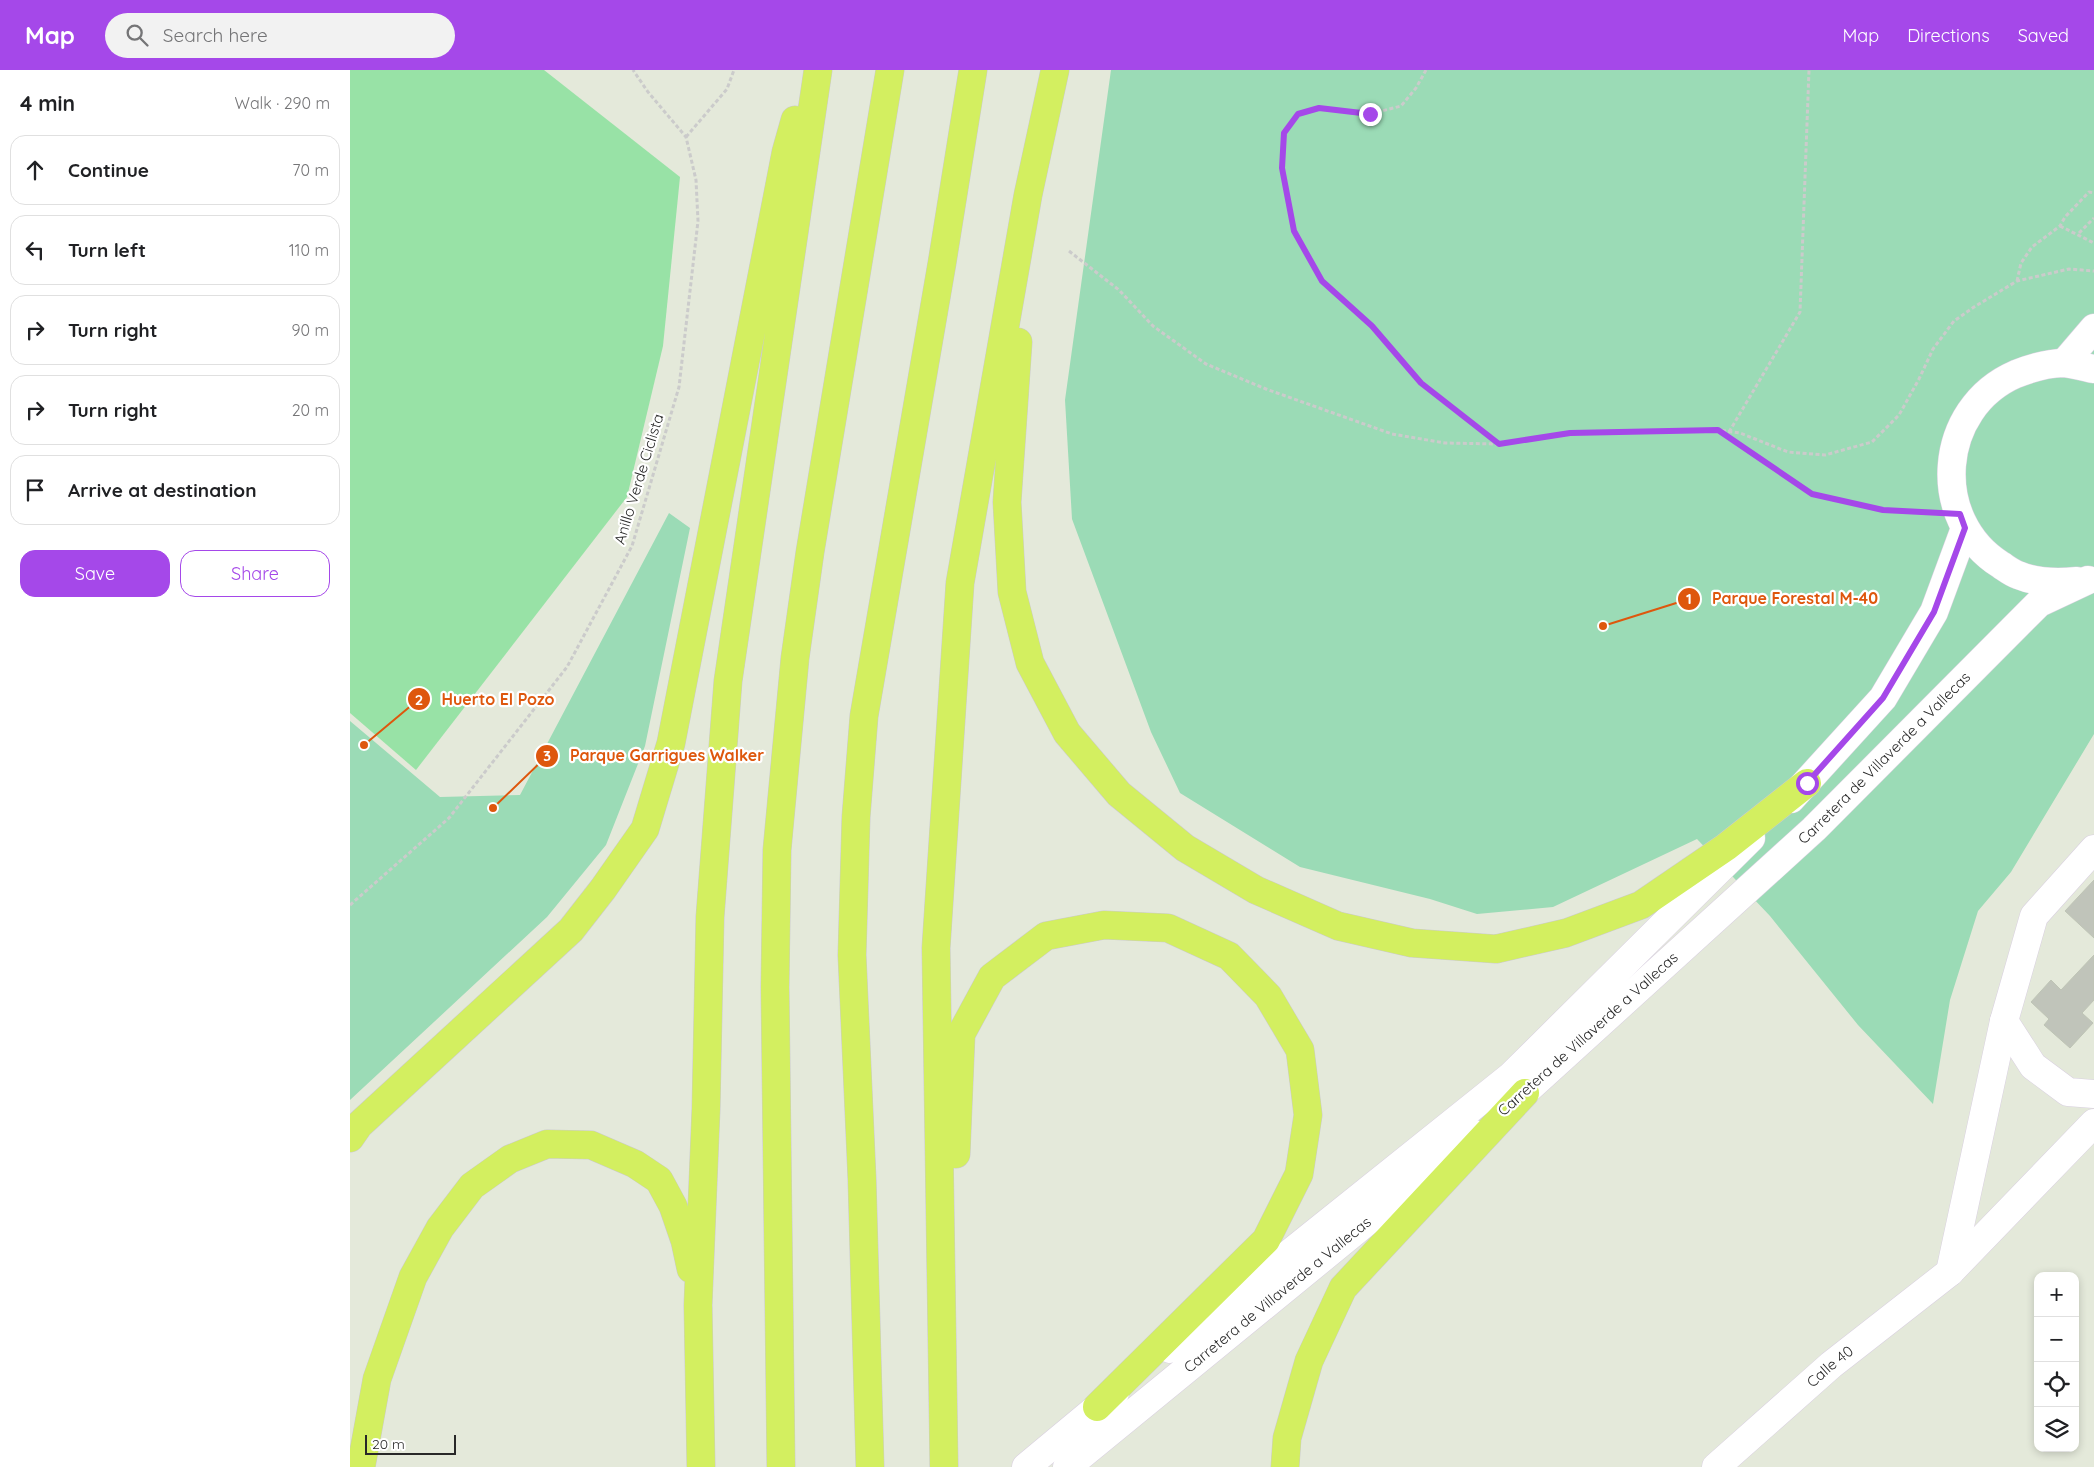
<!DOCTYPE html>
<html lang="en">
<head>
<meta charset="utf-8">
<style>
	:root { --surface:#fff; --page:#f2f2f2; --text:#202124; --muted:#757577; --line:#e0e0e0; --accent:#a548e9 }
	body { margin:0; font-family:Quicksand,sans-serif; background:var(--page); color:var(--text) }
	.controls { position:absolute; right:15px; bottom:15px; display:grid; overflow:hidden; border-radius:10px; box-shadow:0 2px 8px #0003 }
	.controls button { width:45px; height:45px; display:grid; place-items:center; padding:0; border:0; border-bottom:1px solid var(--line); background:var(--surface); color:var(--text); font:25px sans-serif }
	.scale { position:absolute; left:15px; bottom:12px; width:91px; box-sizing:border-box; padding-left:5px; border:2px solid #282828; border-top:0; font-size:14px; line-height:18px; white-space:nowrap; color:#282828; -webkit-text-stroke:4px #fff; paint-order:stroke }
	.stop { position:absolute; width:15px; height:15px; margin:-11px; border:4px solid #a548e9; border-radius:50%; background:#fff }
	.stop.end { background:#a548e9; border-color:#fff; box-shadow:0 1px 5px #0008 }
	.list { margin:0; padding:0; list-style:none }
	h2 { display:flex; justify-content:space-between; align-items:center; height:65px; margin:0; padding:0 20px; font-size:21px }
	h2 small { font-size:16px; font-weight:400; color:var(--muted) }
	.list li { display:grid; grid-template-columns:32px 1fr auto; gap:15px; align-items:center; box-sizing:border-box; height:70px; margin:0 10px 10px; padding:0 10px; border:1px solid var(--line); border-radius:15px }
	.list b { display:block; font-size:19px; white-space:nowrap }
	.list em { font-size:16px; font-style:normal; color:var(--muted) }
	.actions { display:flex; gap:10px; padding:15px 20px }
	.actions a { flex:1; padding:11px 0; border:1px solid var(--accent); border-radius:15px; text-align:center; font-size:18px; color:var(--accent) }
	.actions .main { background:var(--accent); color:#fff }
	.icon { flex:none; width:28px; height:28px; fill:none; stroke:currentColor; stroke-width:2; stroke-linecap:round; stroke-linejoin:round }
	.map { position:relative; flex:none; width:1744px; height:1397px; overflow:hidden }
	header { display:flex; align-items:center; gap:30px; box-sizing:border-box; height:70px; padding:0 25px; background:var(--accent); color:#fff }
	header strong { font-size:24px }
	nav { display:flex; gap:28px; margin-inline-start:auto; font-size:18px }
	.search { width:350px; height:45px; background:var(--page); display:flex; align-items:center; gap:12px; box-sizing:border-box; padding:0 18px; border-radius:28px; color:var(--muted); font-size:19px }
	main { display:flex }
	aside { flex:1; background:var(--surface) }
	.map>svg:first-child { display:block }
</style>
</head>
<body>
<header>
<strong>Map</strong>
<div class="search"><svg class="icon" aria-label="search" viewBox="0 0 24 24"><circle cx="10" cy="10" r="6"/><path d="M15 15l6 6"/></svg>Search here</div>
<nav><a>Map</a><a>Directions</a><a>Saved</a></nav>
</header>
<main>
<aside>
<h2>4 min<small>Walk · 290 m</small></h2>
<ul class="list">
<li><svg class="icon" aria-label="ahead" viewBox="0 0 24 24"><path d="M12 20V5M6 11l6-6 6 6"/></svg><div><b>Continue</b></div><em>70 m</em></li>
<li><svg class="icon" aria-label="left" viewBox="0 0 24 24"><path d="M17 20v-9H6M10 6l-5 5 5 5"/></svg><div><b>Turn left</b></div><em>110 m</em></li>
<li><svg class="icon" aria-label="right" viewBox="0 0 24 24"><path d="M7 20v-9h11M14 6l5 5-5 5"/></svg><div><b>Turn right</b></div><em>90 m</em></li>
<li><svg class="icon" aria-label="right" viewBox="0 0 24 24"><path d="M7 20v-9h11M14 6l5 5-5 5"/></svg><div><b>Turn right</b></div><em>20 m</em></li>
<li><svg class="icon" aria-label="arrive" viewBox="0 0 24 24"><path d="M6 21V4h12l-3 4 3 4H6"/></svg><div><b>Arrive at destination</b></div></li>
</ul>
<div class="actions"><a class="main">Save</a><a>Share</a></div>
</aside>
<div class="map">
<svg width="1744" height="1397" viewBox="0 0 1744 1397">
	<rect width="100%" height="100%" fill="#e4e9da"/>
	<!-- green -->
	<path fill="#9bdbb6" d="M 761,0 L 1744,0 L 1744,664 L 1661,802 L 1628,841 L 1600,930 L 1583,1034 L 1508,955 L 1420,846 L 1347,769 L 1203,837 L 1127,844 L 1080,829 L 950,797 L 830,723 L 801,662 L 722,449 L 715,330 Z
		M 319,443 L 340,458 L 295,676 L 256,775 L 197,847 L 0,1030 L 0,651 L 90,727 L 170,725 Z"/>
	<!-- pitch -->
	<path fill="#98e2a6" d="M 0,0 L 194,0 L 330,107 L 313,276 L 277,427 L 66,700 L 0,643 Z"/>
	<!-- building -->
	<path fill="#c0c4ba" stroke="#bec4b5" d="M 1744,810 L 1744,868 L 1715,841 Z
		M 1744,885 L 1744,930 L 1732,943 L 1743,953 L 1720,978 L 1694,955 L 1699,949 L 1681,932 L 1701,910 L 1711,920 Z"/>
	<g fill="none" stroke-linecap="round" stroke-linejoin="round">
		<defs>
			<g id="street">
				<path d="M 1654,951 L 1683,996 L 1718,1022 L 1744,1024"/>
				<path d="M 1600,1202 L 1654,951 L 1684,846 L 1744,779"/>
				<path id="s1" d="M 1366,1397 L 1481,1295 L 1600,1202 L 1744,1053"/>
			</g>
			<g id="secondary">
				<path d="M 1714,293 L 1744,258"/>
				<path d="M 1727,511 C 1707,513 1687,513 1668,505 C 1662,503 1657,499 1651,495 C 1579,450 1587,338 1666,304 C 1681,298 1698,293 1714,293 C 1724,294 1734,297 1744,299"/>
				<path d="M 1441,729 L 1533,628 L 1584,542 L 1615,458"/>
				<path id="s2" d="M 1156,1039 L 1464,759 L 1689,533 L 1738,510"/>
				<path d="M 820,1279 L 1161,1006 L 1401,768"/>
				<path d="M 676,1397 L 765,1323"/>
				<path id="s3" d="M 717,1397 L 1124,1064"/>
			</g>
			<path id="highway" d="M 668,272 L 657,432 L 662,522 L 680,593 L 717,663 L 769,724 L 835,778 L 906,820 L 988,856 L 1062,873 L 1146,879 L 1216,863 L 1291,835 L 1376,777 L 1457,713
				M 0,1068 L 9,1055 L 221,860 L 253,819 L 295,759 L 321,673 L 436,82 L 445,50
				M 606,1084 L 611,964 L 642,907 L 696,866 L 754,855 L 818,858 L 879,886 L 918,926 L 950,980 L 958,1045 L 949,1104 L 916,1170 L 747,1337
				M 11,1397 L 27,1309 L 63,1207 L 90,1158 L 122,1116 L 160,1089 L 197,1074 L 241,1075 L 285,1094 L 309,1110 L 323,1136 L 335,1171 L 341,1199
				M 351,1397 L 348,1235 L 356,1039 L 360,847 L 378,611 L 468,0
				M 431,1397 L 425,917 L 427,780 L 445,588 L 460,482 L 540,0
				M 520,1397 L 512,1109 L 502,885 L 506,747 L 514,646 L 592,193 L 623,0
				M 594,1397 L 586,878 L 610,513 L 678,125 L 705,0
				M 935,1397 L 937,1368 L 959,1291 L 993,1218 L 1175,1023"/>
		</defs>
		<!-- street casing -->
		<use href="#street" stroke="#d9d0e0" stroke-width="29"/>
		<!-- secondary casing -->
		<use href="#secondary" stroke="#d9d0e0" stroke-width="29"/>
		<!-- highway casing -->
		<use href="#highway" stroke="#cbcbcb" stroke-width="29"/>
		<!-- path -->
		<path stroke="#cbcbcb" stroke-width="3" stroke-dasharray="4 2.5" stroke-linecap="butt" d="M 1076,0 L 1066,18 L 1051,36 L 1020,44 L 969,38 L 948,44 L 934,63 L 932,98 L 944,161 L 972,211 L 1022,256 L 1071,313 L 1149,374
			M 336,67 L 377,19 L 384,0
			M 1710,156 L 1744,173
			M 1729,163 L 1744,148
			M 719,181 L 769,220 L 803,256 L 856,294 L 916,319 L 1042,364 L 1095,373 L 1149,374 L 1220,363 L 1368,360 L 1390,363 L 1438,382 L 1475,385 L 1522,372 L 1549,345 L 1569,309 L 1583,279 L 1604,251 L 1624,237 L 1667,211 L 1719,199 L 1744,201
			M 1667,211 L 1671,193 L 1682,177 L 1710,156 L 1715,147 L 1739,122 L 1744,123
			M 1371,362 L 1462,424 L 1533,440 L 1578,442
			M 1379,362 L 1450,242 L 1459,0
			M 0,835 L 99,748 L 217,597 L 282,476 L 329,317 L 348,151 L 346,110 L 336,67 L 298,22 L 283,0"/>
		<!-- street -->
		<use href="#street" stroke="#fff" stroke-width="28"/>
		<!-- secondary -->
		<use href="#secondary" stroke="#fff" stroke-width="28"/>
		<!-- highway -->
		<use href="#highway" stroke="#d3ef60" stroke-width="28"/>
	</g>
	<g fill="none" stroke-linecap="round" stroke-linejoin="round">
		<!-- route -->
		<path stroke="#a548e9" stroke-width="6" d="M 1020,44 L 969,38 L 948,44 L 934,63 L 932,98 L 944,161 L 972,211 L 1022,256 L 1071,313 L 1149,374 L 1220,363 L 1368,360 L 1462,424 L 1533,440 L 1610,444 L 1615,458 L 1584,542 L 1533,628 L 1457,713"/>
	</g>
	<g text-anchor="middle" stroke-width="4.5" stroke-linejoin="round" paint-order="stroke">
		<!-- street labels -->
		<g font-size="15" fill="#282828" stroke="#fff">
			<text transform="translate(289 409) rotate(-73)" y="5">Anillo Verde Ciclista</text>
			<text dy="5" stroke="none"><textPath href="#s2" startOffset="516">Carretera de Villaverde a Vallecas</textPath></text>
			<text transform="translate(1238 964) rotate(-42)" y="5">Carretera de Villaverde a Vallecas</text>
			<text dy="5" stroke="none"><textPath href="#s3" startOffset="272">Carretera de Villaverde a Vallecas</textPath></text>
			<text dy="5" stroke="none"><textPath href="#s1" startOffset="152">Calle 40</textPath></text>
		</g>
	</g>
	<!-- callouts -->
	<path fill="none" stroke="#de570d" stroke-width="2" d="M1253 556L1339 529M14 675L69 629M143 738L197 686"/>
	<g fill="#de570d" stroke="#fff" stroke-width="2">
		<circle cx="1253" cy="556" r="5"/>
		<circle cx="14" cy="675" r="5"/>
		<circle cx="143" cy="738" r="5"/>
		<circle cx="1339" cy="529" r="12"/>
		<circle cx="69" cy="629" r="12"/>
		<circle cx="197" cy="686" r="12"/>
	</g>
	<g font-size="15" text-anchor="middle" font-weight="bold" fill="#fff">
		<text x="1339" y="534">1</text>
		<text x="69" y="635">2</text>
		<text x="197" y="691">3</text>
	</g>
	<g font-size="16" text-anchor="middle" font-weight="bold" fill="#de570d" stroke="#fff" stroke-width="4.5" stroke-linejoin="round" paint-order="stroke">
		<text x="1445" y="534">Parque Forestal M-40</text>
		<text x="148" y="635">Huerto El Pozo</text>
		<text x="317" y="691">Parque Garrigues Walker</text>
	</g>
</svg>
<div class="controls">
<button>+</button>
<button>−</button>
<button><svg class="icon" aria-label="locate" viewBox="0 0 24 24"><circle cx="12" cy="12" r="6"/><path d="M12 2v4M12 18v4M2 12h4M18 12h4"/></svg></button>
<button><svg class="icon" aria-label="layers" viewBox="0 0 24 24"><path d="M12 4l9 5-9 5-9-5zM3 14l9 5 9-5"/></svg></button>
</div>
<div class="scale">20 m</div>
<div class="stop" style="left:1457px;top:713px"></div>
<div class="stop end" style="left:1020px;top:44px"></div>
</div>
</main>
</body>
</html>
